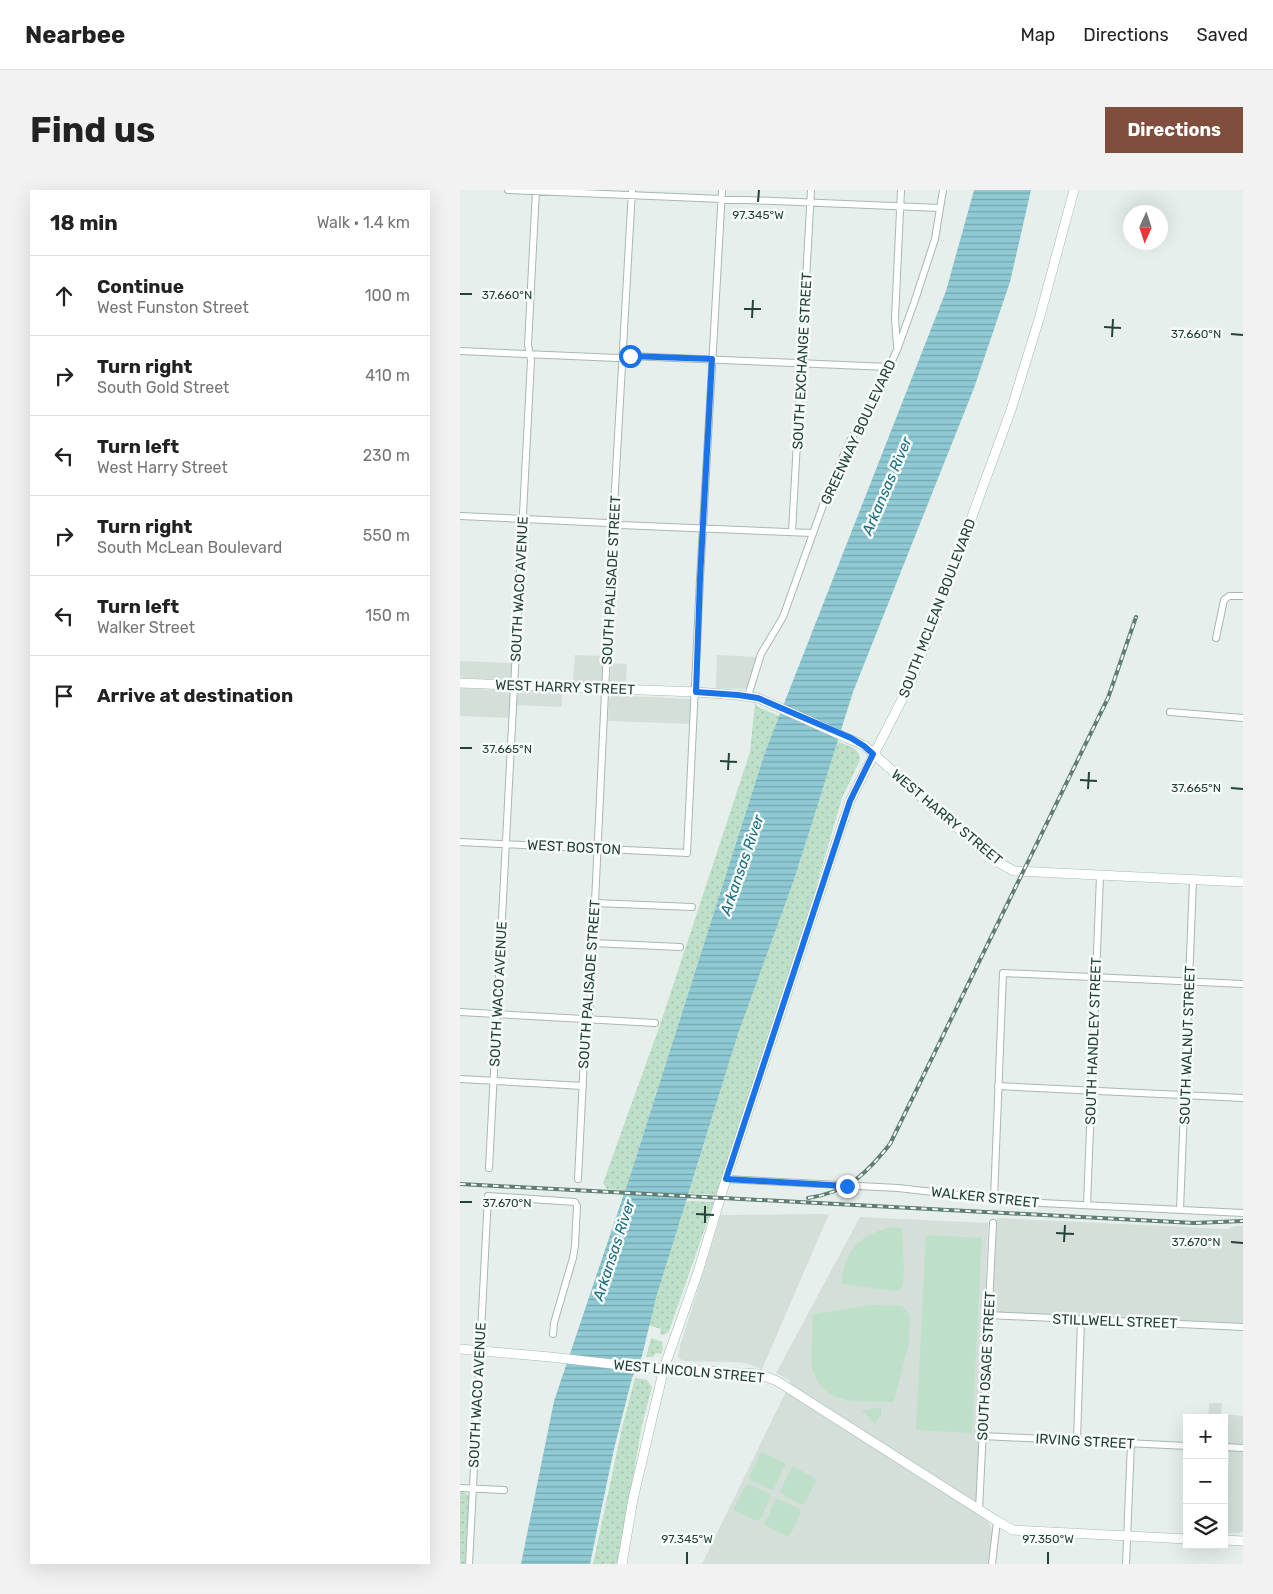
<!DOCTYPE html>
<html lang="en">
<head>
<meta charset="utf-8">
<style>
	:root { --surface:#fff; --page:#f2f2f2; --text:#222; --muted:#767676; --line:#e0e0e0; --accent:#804e3d }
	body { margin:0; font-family:Rubik,sans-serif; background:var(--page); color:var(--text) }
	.controls { position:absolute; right:15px; bottom:15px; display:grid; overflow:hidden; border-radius:0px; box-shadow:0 5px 20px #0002 }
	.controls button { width:45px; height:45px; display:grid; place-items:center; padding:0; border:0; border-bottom:1px solid var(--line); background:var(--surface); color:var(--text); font:25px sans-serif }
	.compass { position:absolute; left:663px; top:15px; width:45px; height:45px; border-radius:50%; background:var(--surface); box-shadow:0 5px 20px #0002; rotate:183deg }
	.stop { position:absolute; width:15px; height:15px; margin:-11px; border:4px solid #1a73e8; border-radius:50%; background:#fff }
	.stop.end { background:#1a73e8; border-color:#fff; box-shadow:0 1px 5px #0008 }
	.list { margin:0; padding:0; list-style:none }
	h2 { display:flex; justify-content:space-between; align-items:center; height:65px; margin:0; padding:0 20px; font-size:21px }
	h2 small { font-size:16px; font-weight:400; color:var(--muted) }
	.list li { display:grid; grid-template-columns:32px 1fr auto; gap:15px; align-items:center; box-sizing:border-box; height:80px; padding:0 20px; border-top:1px solid var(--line) }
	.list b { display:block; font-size:19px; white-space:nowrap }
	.list p { margin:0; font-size:16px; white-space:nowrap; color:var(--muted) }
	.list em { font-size:16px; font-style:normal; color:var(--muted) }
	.icon { flex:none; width:28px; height:28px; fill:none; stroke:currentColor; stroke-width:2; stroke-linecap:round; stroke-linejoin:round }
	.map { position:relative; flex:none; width:783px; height:1374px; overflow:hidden; border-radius:0px }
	header { display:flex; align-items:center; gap:30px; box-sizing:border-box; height:70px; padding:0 25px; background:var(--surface); border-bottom:1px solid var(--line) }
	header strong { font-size:24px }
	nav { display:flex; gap:28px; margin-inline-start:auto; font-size:18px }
	.intro { display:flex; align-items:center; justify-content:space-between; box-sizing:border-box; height:120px; padding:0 30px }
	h1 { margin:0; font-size:35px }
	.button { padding:12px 22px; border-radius:0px; background:var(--accent); color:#fff; font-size:18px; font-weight:700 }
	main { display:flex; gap:30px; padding:0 30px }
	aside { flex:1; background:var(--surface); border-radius:0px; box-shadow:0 5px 20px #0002 }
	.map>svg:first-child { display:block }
</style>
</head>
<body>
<header>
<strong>Nearbee</strong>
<nav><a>Map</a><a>Directions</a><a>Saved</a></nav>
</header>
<div class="intro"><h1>Find us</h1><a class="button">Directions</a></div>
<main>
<aside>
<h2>18 min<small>Walk · 1.4 km</small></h2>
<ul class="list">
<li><svg class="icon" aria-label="ahead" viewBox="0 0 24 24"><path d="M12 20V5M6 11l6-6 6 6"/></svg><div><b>Continue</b><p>West Funston Street</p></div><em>100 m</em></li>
<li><svg class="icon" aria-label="right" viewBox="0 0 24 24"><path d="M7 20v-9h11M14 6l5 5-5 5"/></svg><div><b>Turn right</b><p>South Gold Street</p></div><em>410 m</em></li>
<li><svg class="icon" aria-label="left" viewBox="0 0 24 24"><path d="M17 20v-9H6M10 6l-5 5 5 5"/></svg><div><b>Turn left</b><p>West Harry Street</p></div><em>230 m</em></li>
<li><svg class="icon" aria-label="right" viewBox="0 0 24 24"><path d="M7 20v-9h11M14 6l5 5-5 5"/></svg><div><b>Turn right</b><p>South McLean Boulevard</p></div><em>550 m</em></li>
<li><svg class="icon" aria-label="left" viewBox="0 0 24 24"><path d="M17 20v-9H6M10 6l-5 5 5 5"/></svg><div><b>Turn left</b><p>Walker Street</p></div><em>150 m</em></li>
<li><svg class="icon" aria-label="arrive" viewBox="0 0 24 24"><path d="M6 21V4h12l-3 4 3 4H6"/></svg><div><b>Arrive at destination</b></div></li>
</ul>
</aside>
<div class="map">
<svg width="783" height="1374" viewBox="0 0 783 1374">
	<defs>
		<pattern id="grass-dots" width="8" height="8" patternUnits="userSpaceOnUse" patternTransform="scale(1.25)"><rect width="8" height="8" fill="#bfe0c8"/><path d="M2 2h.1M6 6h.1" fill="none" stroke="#a4c1ad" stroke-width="1.8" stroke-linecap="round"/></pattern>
		<pattern id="water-rules" width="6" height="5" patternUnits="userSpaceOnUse" patternTransform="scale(1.25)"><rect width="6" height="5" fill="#8ec9d4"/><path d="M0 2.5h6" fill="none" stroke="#74a5ad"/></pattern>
	</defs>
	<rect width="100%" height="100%" fill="#e6efeb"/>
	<!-- built -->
	<path fill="#d4dfda" d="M 115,465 L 144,466 L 143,491 L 141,493 L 113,493 Z
		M 257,465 L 297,467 L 287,497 L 285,499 L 256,498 Z
		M 0,471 L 52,473 L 51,487 L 47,490 L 0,488 Z
		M 151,473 L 167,474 L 166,494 L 151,494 L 150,492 Z
		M 0,498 L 49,501 L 51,504 L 50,528 L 0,526 Z
		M 61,501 L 102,502 L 102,517 L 57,515 L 57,505 Z
		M 152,505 L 230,509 L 232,510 L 232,534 L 148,531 L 149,509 Z
		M 369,1024 L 302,1179 L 286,1173 L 273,1172 L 225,1171 L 220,1169 L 218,1166 L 220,1156 L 261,1025 Z
		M 400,1027 L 528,1033 L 517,1324 L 528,1332 L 531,1337 L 532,1345 L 530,1358 L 529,1374 L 242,1374 L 331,1191 L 316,1183 Z
		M 537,1028 L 768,1039 L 775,1036 L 783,1036 L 783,1133 L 536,1122 L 533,1117 Z
		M 749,1213 L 762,1213 L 761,1224 L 783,1226 L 783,1255 L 764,1254 L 764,1228 L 748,1228 Z
		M 769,1261 L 783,1262 L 783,1341 L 779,1343 L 766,1343 Z"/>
	<!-- grass -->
	<path fill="url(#grass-dots)" d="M 295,513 L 298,517 L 319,526 L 305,562 L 165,1001 L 147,999 L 143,993 L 201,832 L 290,562 Z
		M 377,551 C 387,556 400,557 400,570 L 382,608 L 357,694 L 355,705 L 256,1005 L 229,1003 L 278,844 L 334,690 Z
		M 226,1011 L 254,1012 L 209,1141 L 204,1145 L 200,1144 L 201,1139 L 188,1135 Z
		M 191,1148 L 202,1152 L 203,1159 L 201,1164 L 196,1163 L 193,1167 L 186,1167 Z
		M 175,1188 L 187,1190 L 192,1197 L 182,1235 L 158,1374 L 133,1374 L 162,1238 Z
		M 0,1302 L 6,1303 L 9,1307 L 5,1374 L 0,1374 Z"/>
	<!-- pitch -->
	<path fill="#bfe0c8" d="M 433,1037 L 442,1038 L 444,1080 L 443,1096 L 439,1100 L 435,1101 L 381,1094 C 384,1061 400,1043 433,1037 Z
		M 466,1045 L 522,1048 L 512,1243 L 456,1240 Z
		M 412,1115 L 442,1116 L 450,1125 L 449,1153 L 434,1212 C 400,1211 360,1218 351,1174 L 353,1124 Z
		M 421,1217 L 421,1225 L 415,1234 L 405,1223 L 402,1222 L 403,1219 L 405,1220 Z
		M 303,1263 L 325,1273 L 325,1276 L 314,1299 L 312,1300 L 290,1290 L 289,1287 L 300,1264 Z
		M 334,1277 L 355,1288 L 356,1291 L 345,1313 L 343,1315 L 321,1304 L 320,1301 L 331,1279 Z
		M 288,1294 L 310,1304 L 310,1308 L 300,1330 L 297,1331 L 275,1321 L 274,1318 L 285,1296 Z
		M 318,1309 L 340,1319 L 341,1323 L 330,1345 L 327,1346 L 306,1336 L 305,1333 L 315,1310 Z"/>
	<!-- water -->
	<path fill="url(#water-rules)" d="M 514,0 L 571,0 L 550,92 L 514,198 L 393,502 L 334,690 L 278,844 L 196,1108 L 182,1166 L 172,1188 L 154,1259 L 130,1374 L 61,1374 L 94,1211 L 170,986 L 305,562 L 486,101 Z"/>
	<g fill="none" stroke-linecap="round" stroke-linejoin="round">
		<defs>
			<path id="street" d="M 48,0 L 480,18
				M 437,156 L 435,128 L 441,0
				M 0,161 L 157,168 L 169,166 L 429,177
				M 0,326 L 148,333 L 160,335 L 352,343
				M 332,342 L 351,0
				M 756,448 L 764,410 L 769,406 L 783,406
				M 288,506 L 301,464 L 323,427 L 371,293 L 390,251 L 418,201 L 437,160 L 454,113 L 475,49 L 483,0
				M 710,522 L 783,528
				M 0,652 L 227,663 L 240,389 L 262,0
				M 135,713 L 232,717
				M 133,753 L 220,757
				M 0,822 L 195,833
				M 0,889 L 123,896
				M 538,896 L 783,908
				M 29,978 L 71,170 L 68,155 L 76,0
				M 118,989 L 125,847 L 130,817 L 153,334 L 172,0
				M 266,989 L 438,998 L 561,1012 L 783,1023
				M 534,1009 L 543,783 L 783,794
				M 627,1015 L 640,686
				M 720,1020 L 733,690
				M 528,1125 L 783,1137
				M 523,1246 L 727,1256
				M 617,1250 L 621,1130
				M 764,1257 L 783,1258
				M 0,1298 L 44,1300
				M 519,1320 L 533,1033
				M 9,1374 L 28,1006 L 115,1012 L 117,1016 L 115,1055 L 113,1068 L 94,1133 L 93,1144
				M 532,1374 L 537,1331
				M 666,1374 L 671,1253"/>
			<path id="secondary" d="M 0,493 L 236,502 L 277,505 L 298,508 L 405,556 L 469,614 L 541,674 L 554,681 L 783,692
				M 0,1159 L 90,1167 L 188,1178 L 299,1184 L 317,1191 L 537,1331 L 553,1340 L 727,1349
				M 764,1350 L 783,1351
				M 162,1374 L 173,1309 L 204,1178 L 238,1082 L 266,989 L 390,611 L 452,490 L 510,332 L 551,220 L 580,126 L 614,0"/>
		</defs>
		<!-- street casing -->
		<use href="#street" stroke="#a8b8b2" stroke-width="8"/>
		<!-- secondary casing -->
		<use href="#secondary" stroke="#a4bbb3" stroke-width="10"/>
		<!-- street -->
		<use href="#street" stroke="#fff" stroke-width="6"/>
		<!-- secondary -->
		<use href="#secondary" stroke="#fff" stroke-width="9"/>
		<defs>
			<path id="rail" d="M 0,994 L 734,1033 L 783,1031
				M 348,1008 C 388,1002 406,984 430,954 L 648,508 L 676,427"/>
		</defs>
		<!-- rail casing -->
		<use href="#rail" stroke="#5f7d75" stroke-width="4"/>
		<!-- rail -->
		<use href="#rail" stroke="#f7fbf9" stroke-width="2" stroke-dasharray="5.5" stroke-linecap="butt"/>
	</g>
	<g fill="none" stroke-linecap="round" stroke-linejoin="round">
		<!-- route -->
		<path stroke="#1a73e8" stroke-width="6" d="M 170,166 L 252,169 L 240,389 L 236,502 L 278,505 L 298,508 L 391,548 L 404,556 L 413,564 L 390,611 L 266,989 L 387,996"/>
	</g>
	<!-- ticks -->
	<path fill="none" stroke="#24423a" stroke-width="2" d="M 298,12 L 299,0M 0,104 L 12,104M 284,119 L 301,119M 292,128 L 293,110M 644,137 L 661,138M 771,144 L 783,145M 652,147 L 653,129M 0,558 L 12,558M 260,571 L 277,572M 268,580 L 269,563M 620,590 L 637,591M 771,598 L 783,599M 628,599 L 629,582M 0,1012 L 12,1012M 236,1024 L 254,1025M 245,1033 L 245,1016M 596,1043 L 614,1044M 604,1052 L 605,1035M 771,1052 L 783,1053M 227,1374 L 227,1362M 588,1374 L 588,1362"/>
	<g text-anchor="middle" stroke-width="5" stroke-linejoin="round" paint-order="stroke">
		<!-- street labels -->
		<g font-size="14" fill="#24423a" stroke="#f7fbf9">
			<text transform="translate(342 171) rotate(-87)" y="5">SOUTH EXCHANGE STREET</text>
			<text transform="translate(398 242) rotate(-65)" y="5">GREENWAY BOULEVARD</text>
			<text transform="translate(151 390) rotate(-87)" y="5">SOUTH PALISADE STREET</text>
			<text transform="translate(59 399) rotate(-87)" y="5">SOUTH WACO AVENUE</text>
			<text transform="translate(477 418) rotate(-69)" y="5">SOUTH MCLEAN BOULEVARD</text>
			<text transform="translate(105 497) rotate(2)" y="5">WEST HARRY STREET</text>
			<text transform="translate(487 627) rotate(40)" y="5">WEST HARRY STREET</text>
			<text transform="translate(114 657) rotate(3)" y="5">WEST BOSTON</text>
			<text transform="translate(129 794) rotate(-86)" y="5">SOUTH PALISADE STREET</text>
			<text transform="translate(38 804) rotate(-87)" y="5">SOUTH WACO AVENUE</text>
			<text transform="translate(633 851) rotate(-88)" y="5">SOUTH HANDLEY STREET</text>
			<text transform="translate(727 855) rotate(-88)" y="5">SOUTH WALNUT STREET</text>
			<text transform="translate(525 1007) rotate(6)" y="5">WALKER STREET</text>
			<text transform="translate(655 1131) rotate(2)" y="5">STILLWELL STREET</text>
			<text transform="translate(526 1176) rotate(-87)" y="5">SOUTH OSAGE STREET</text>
			<text transform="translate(229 1181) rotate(5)" y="5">WEST LINCOLN STREET</text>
			<text transform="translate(17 1205) rotate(-87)" y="5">SOUTH WACO AVENUE</text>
			<text transform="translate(625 1251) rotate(3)" y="5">IRVING STREET</text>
		</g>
		<!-- water labels -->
		<g font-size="15" font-style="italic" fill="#1c6f80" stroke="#f7fbf9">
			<text transform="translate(427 296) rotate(-67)" y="5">Arkansas River</text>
			<text transform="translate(282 675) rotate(-71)" y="5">Arkansas River</text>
			<text transform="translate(154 1060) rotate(-72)" y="5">Arkansas River</text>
		</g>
	</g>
	<g font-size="12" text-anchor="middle" fill="#24423a" stroke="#f7fbf9" stroke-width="5" stroke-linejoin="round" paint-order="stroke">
		<text x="298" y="29">97.345°W</text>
		<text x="47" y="109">37.660°N</text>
		<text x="736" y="148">37.660°N</text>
		<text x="47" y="563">37.665°N</text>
		<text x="736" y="602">37.665°N</text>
		<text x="47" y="1017">37.670°N</text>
		<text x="736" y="1056">37.670°N</text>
		<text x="227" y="1353">97.345°W</text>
		<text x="588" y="1353">97.350°W</text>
	</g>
</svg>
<div class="controls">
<button>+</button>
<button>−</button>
<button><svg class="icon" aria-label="layers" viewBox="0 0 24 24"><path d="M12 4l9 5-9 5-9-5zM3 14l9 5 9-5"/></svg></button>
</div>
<svg class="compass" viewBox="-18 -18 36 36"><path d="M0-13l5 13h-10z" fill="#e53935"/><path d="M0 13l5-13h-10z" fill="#767676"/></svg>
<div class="stop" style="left:170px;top:166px"></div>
<div class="stop end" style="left:387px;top:996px"></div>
</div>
</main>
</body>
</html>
